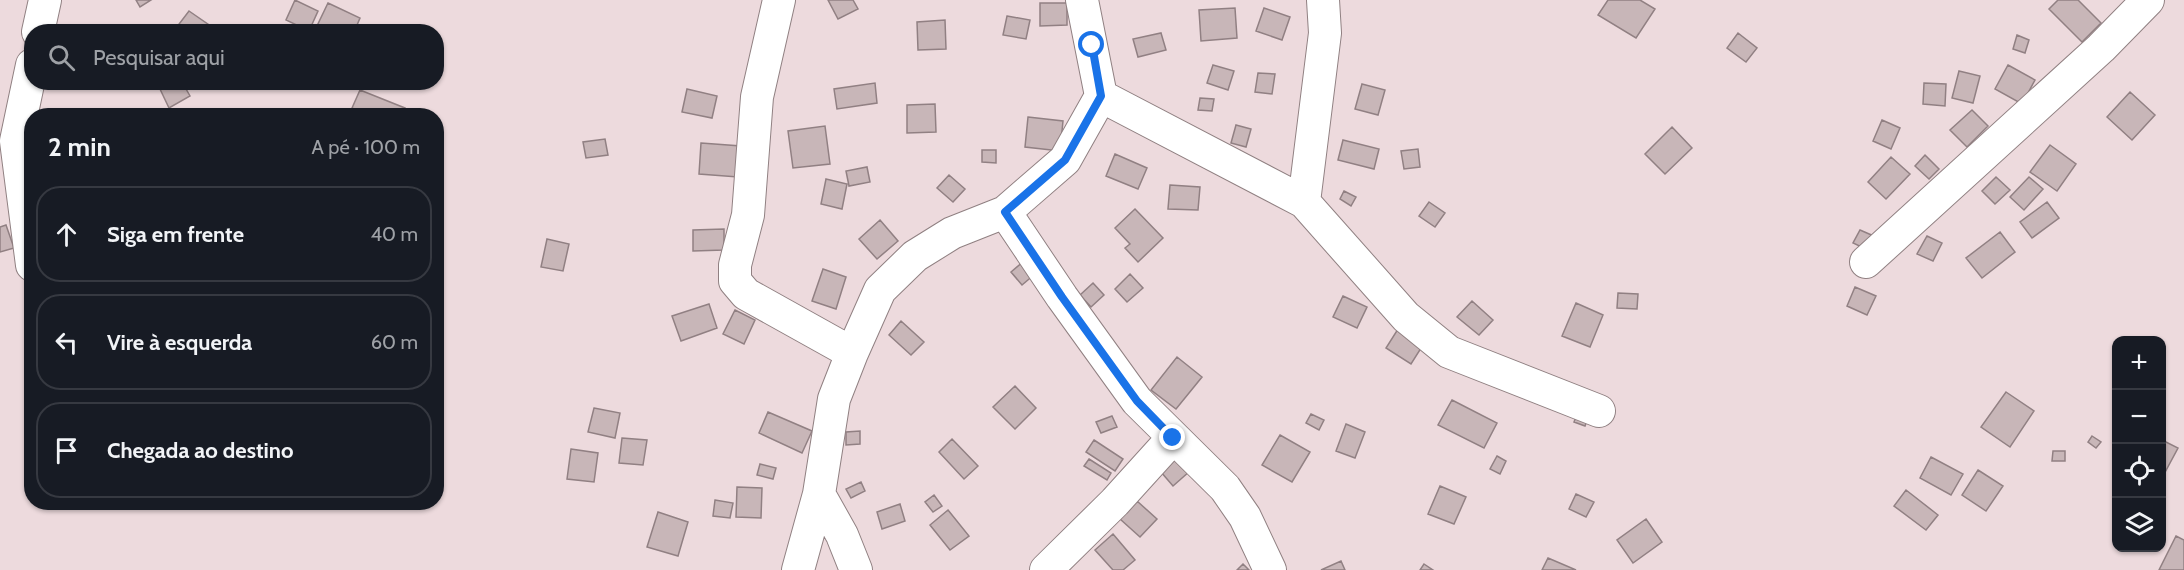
<!DOCTYPE html>
<html lang="pt">
<head>
<meta charset="utf-8">
<style>
	:root { --surface:#171b24; --page:#242831; --text:#f1f3f6; --muted:#9ea1a6; --line:#363941 }
	body { margin:0; font-family:Cabin,sans-serif; background:var(--page); color:var(--text) }
	.controls { position:absolute; right:18px; bottom:18px; display:grid; overflow:hidden; border-radius:12px; box-shadow:0 2px 4px #0004 }
	.controls button { width:54px; height:54px; display:grid; place-items:center; padding:0; border:0; border-bottom:2px solid var(--line); background:var(--surface); color:var(--text); font:30px sans-serif }
	.stop { position:absolute; width:18px; height:18px; margin:-14px; border:4px solid #1a73e8; border-radius:50%; background:#fff }
	.stop.end { background:#1a73e8; border-color:#fff; box-shadow:0 2px 6px #0008 }
	.list { margin:0; padding:0; list-style:none }
	h2 { display:flex; justify-content:space-between; align-items:center; height:78px; margin:0; padding:0 24px; font-size:26px }
	h2 small { font-size:20px; font-weight:400; color:var(--muted) }
	.list li { display:grid; grid-template-columns:39px 1fr auto; gap:18px; align-items:center; box-sizing:border-box; height:96px; margin:0 12px 12px; padding:0 12px; border:2px solid var(--line); border-radius:24px }
	.list b { display:block; font-size:22px; white-space:nowrap }
	.list em { font-size:20px; font-style:normal; color:var(--muted) }
	.icon { flex:none; width:33px; height:33px; fill:none; stroke:currentColor; stroke-width:2; stroke-linecap:round; stroke-linejoin:round }
	.map { position:relative; flex:none; width:2184px; height:570px; overflow:hidden }
	.search { position:absolute; background:var(--surface); box-shadow:0 2px 4px #0004; left:24px; top:24px; width:420px; height:66px; display:flex; align-items:center; gap:15px; box-sizing:border-box; padding:0 21px; border-radius:24px; color:var(--muted); font-size:22px }
	.panel { position:absolute; background:var(--surface); box-shadow:0 2px 4px #0004; left:24px; top:108px; width:420px; height:402px; border-radius:24px }
	.map>svg:first-child { display:block }
</style>
</head>
<body>
<div class="map">
<svg width="2184" height="570" viewBox="0 0 2184 570">
	<rect width="100%" height="100%" fill="#eddadd"/>
	<!-- building -->
	<path fill="#c8b6b8" stroke="#918083" stroke-width="1.5" d="M 136,0 L 151,0 L 140,7 Z
		M 295,0 L 318,11 L 309,31 L 286,20 Z
		M 828,0 L 853,0 L 858,9 L 838,19 Z
		M 1608,0 L 1640,0 L 1655,9 L 1636,38 L 1598,15 Z
		M 2058,0 L 2078,0 L 2101,23 L 2082,42 L 2049,9 Z
		M 328,3 L 360,18 L 354,32 L 323,32 L 316,28 Z
		M 1040,3 L 1067,3 L 1067,25 L 1040,26 Z
		M 1235,8 L 1237,38 L 1201,41 L 1199,10 Z
		M 1264,8 L 1290,17 L 1282,40 L 1256,31 Z
		M 189,11 L 212,27 L 208,32 L 173,32 Z
		M 1007,16 L 1030,20 L 1026,39 L 1003,35 Z
		M 945,20 L 946,49 L 918,50 L 917,22 Z
		M 1161,33 L 1166,50 L 1138,57 L 1133,39 Z
		M 1738,33 L 1757,48 L 1746,62 L 1727,48 Z
		M 2017,35 L 2029,40 L 2025,53 L 2013,49 Z
		M 1213,65 L 1234,71 L 1228,90 L 1207,83 Z
		M 2008,65 L 2035,80 L 2022,104 L 1995,89 Z
		M 1959,71 L 1980,76 L 1973,103 L 1952,98 Z
		M 1258,73 L 1275,74 L 1272,94 L 1255,92 Z
		M 171,82 L 182,82 L 190,96 L 169,108 L 160,89 Z
		M 875,83 L 877,103 L 837,109 L 834,89 Z
		M 1924,83 L 1946,84 L 1945,106 L 1923,104 Z
		M 1362,84 L 1385,90 L 1378,115 L 1355,109 Z
		M 687,89 L 717,96 L 712,118 L 682,112 Z
		M 360,90 L 405,108 L 402,116 L 370,116 L 352,108 Z
		M 2130,92 L 2155,115 L 2132,140 L 2107,117 Z
		M 1200,98 L 1214,99 L 1212,111 L 1198,110 Z
		M 935,104 L 936,132 L 907,133 L 907,105 Z
		M 64,109 L 69,116 L 55,116 Z
		M 1972,110 L 1988,126 L 1967,147 L 1950,130 Z
		M 1028,117 L 1063,121 L 1060,151 L 1025,147 Z
		M 1882,120 L 1900,128 L 1891,149 L 1873,141 Z
		M 1236,125 L 1251,129 L 1246,147 L 1231,143 Z
		M 825,126 L 830,164 L 793,168 L 788,131 Z
		M 1672,127 L 1692,148 L 1665,174 L 1645,154 Z
		M 605,139 L 608,155 L 586,158 L 583,142 Z
		M 1343,140 L 1379,149 L 1374,169 L 1338,160 Z
		M 701,143 L 741,146 L 738,177 L 699,174 Z
		M 2050,145 L 2076,164 L 2057,191 L 2030,172 Z
		M 1418,149 L 1420,167 L 1404,169 L 1401,151 Z
		M 982,150 L 996,150 L 996,163 L 982,162 Z
		M 1115,154 L 1147,168 L 1138,189 L 1106,176 Z
		M 1925,155 L 1939,169 L 1929,179 L 1915,166 Z
		M 1891,157 L 1910,174 L 1886,199 L 1868,182 Z
		M 867,167 L 870,182 L 849,186 L 846,171 Z
		M 949,175 L 965,189 L 953,202 L 937,188 Z
		M 1996,177 L 2010,190 L 1995,204 L 1982,191 Z
		M 2029,177 L 2043,189 L 2024,210 L 2010,197 Z
		M 826,179 L 847,184 L 842,209 L 821,204 Z
		M 1170,185 L 1200,187 L 1198,210 L 1168,209 Z
		M 1344,191 L 1356,197 L 1351,206 L 1340,199 Z
		M 1429,202 L 1445,213 L 1435,227 L 1419,216 Z
		M 2047,202 L 2059,218 L 2032,238 L 2020,222 Z
		M 1135,209 L 1163,238 L 1138,262 L 1125,248 L 1130,244 L 1115,228 Z
		M 880,220 L 898,241 L 877,259 L 859,239 Z
		M 6,225 L 14,248 L 0,252 L 0,227 Z
		M 724,229 L 724,250 L 693,251 L 693,230 Z
		M 1860,230 L 1876,237 L 1870,251 L 1853,243 Z
		M 2000,232 L 2015,252 L 1982,278 L 1966,258 Z
		M 1927,236 L 1942,243 L 1933,261 L 1917,254 Z
		M 547,239 L 569,244 L 563,271 L 541,267 Z
		M 1024,261 L 1035,274 L 1022,285 L 1011,272 Z
		M 823,269 L 846,277 L 836,309 L 812,301 Z
		M 1130,274 L 1143,288 L 1127,302 L 1115,289 Z
		M 1093,283 L 1104,295 L 1091,307 L 1080,295 Z
		M 1855,287 L 1876,296 L 1867,315 L 1847,306 Z
		M 1618,293 L 1638,294 L 1637,309 L 1617,308 Z
		M 1343,296 L 1367,307 L 1357,328 L 1333,317 Z
		M 1472,301 L 1493,320 L 1479,335 L 1457,317 Z
		M 1576,303 L 1603,315 L 1590,347 L 1562,336 Z
		M 709,304 L 717,328 L 681,341 L 672,316 Z
		M 735,310 L 755,320 L 744,344 L 723,334 Z
		M 901,321 L 924,342 L 911,355 L 889,335 Z
		M 1398,329 L 1423,345 L 1411,364 L 1386,348 Z
		M 1177,357 L 1202,377 L 1176,409 L 1151,390 Z
		M 1015,386 L 1036,408 L 1015,429 L 993,407 Z
		M 2006,392 L 2034,411 L 2010,447 L 1981,427 Z
		M 1452,400 L 1497,423 L 1484,448 L 1438,425 Z
		M 594,408 L 620,413 L 615,438 L 588,432 Z
		M 768,412 L 812,431 L 802,453 L 759,433 Z
		M 1578,412 L 1589,415 L 1585,426 L 1574,422 Z
		M 1311,414 L 1324,420 L 1319,430 L 1306,423 Z
		M 1112,416 L 1117,427 L 1101,433 L 1096,422 Z
		M 1346,424 L 1365,432 L 1355,458 L 1336,451 Z
		M 860,431 L 860,444 L 846,445 L 846,432 Z
		M 1280,435 L 1310,452 L 1292,482 L 1262,465 Z
		M 2092,436 L 2101,442 L 2096,448 L 2088,442 Z
		M 622,438 L 647,440 L 643,465 L 619,463 Z
		M 952,439 L 978,466 L 964,479 L 939,452 Z
		M 1094,440 L 1123,459 L 1115,471 L 1086,452 Z
		M 2162,440 L 2178,448 L 2163,476 L 2162,475 Z
		M 571,449 L 598,453 L 594,482 L 567,479 Z
		M 2053,451 L 2065,451 L 2065,461 L 2052,461 Z
		M 1497,456 L 1506,461 L 1500,474 L 1490,469 Z
		M 1178,457 L 1190,471 L 1173,486 L 1161,472 Z
		M 1931,457 L 1963,474 L 1951,495 L 1920,478 Z
		M 1089,459 L 1111,473 L 1107,480 L 1084,466 Z
		M 760,464 L 776,468 L 773,479 L 757,475 Z
		M 1978,470 L 2003,486 L 1986,511 L 1962,495 Z
		M 861,482 L 865,491 L 851,498 L 846,489 Z
		M 1440,486 L 1466,497 L 1454,524 L 1428,514 Z
		M 737,487 L 762,488 L 761,518 L 736,517 Z
		M 1906,490 L 1938,515 L 1926,530 L 1894,506 Z
		M 1576,494 L 1594,502 L 1586,517 L 1569,509 Z
		M 934,495 L 942,506 L 933,512 L 925,502 Z
		M 715,500 L 733,503 L 730,518 L 713,516 Z
		M 1137,501 L 1157,519 L 1140,537 L 1120,519 Z
		M 900,504 L 905,521 L 882,529 L 877,512 Z
		M 948,510 L 969,536 L 950,550 L 930,525 Z
		M 658,512 L 688,522 L 678,556 L 647,547 Z
		M 1646,519 L 1662,542 L 1633,563 L 1617,540 Z
		M 1113,534 L 1135,560 L 1123,570 L 1113,570 L 1095,550 Z
		M 2176,536 L 2184,540 L 2184,570 L 2159,570 Z
		M 1548,558 L 1576,570 L 1542,570 Z
		M 1341,561 L 1345,570 L 1321,570 Z
		M 1243,564 L 1249,570 L 1237,570 Z
		M 1424,564 L 1433,570 L 1420,570 Z"/>
	<g fill="none" stroke-linecap="round" stroke-linejoin="round">
		<defs>
			<path id="minor" d="M 779,0 L 757,97 L 748,215 L 735,265 L 735,281 L 746,294 L 852,353
				M 38,32 L 45,0
				M 32,65 L 16,141 L 32,265
				M 1101,96 L 1304,202 L 1406,317 L 1449,352 L 1599,411
				M 1304,202 L 1325,33 L 1323,0
				M 1005,212 L 1062,297 L 1137,401 L 1225,488 L 1245,517 L 1270,570
				M 1866,262 L 2101,48 L 2148,0
				M 819,494 L 842,535 L 856,570
				M 798,570 L 819,494 L 834,399 L 852,353 L 880,290 L 915,256 L 952,233 L 1005,212 L 1065,160 L 1101,96 L 1082,0
				M 1046,570 L 1115,502 L 1173,438"/>
		</defs>
		<!-- minor casing -->
		<use href="#minor" stroke="#908082" stroke-width="34"/>
		<!-- minor -->
		<use href="#minor" stroke="#fff" stroke-width="32"/>
	</g>
	<g fill="none" stroke-linecap="round" stroke-linejoin="round">
		<!-- route -->
		<path stroke="#1a73e8" stroke-width="8" d="M 1092,45 L 1101,96 L 1065,160 L 1005,212 L 1062,297 L 1137,401 L 1173,438"/>
	</g>
</svg>
<div class="controls">
<button>+</button>
<button>−</button>
<button><svg class="icon" aria-label="locate" viewBox="0 0 24 24"><circle cx="12" cy="12" r="6"/><path d="M12 2v4M12 18v4M2 12h4M18 12h4"/></svg></button>
<button><svg class="icon" aria-label="layers" viewBox="0 0 24 24"><path d="M12 4l9 5-9 5-9-5zM3 14l9 5 9-5"/></svg></button>
</div>
<div class="stop" style="left:1092px;top:45px"></div>
<div class="stop end" style="left:1173px;top:438px"></div>
<div class="search"><svg class="icon" aria-label="search" viewBox="0 0 24 24"><circle cx="10" cy="10" r="6"/><path d="M15 15l6 6"/></svg>Pesquisar aqui</div>
<section class="panel">
<h2>2 min<small>A pé · 100 m</small></h2>
<ul class="list">
<li><svg class="icon" aria-label="ahead" viewBox="0 0 24 24"><path d="M12 20V5M6 11l6-6 6 6"/></svg><div><b>Siga em frente</b></div><em>40 m</em></li>
<li><svg class="icon" aria-label="left" viewBox="0 0 24 24"><path d="M17 20v-9H6M10 6l-5 5 5 5"/></svg><div><b>Vire à esquerda</b></div><em>60 m</em></li>
<li><svg class="icon" aria-label="arrive" viewBox="0 0 24 24"><path d="M6 21V4h12l-3 4 3 4H6"/></svg><div><b>Chegada ao destino</b></div></li>
</ul>
</section>
</div>
</body>
</html>
